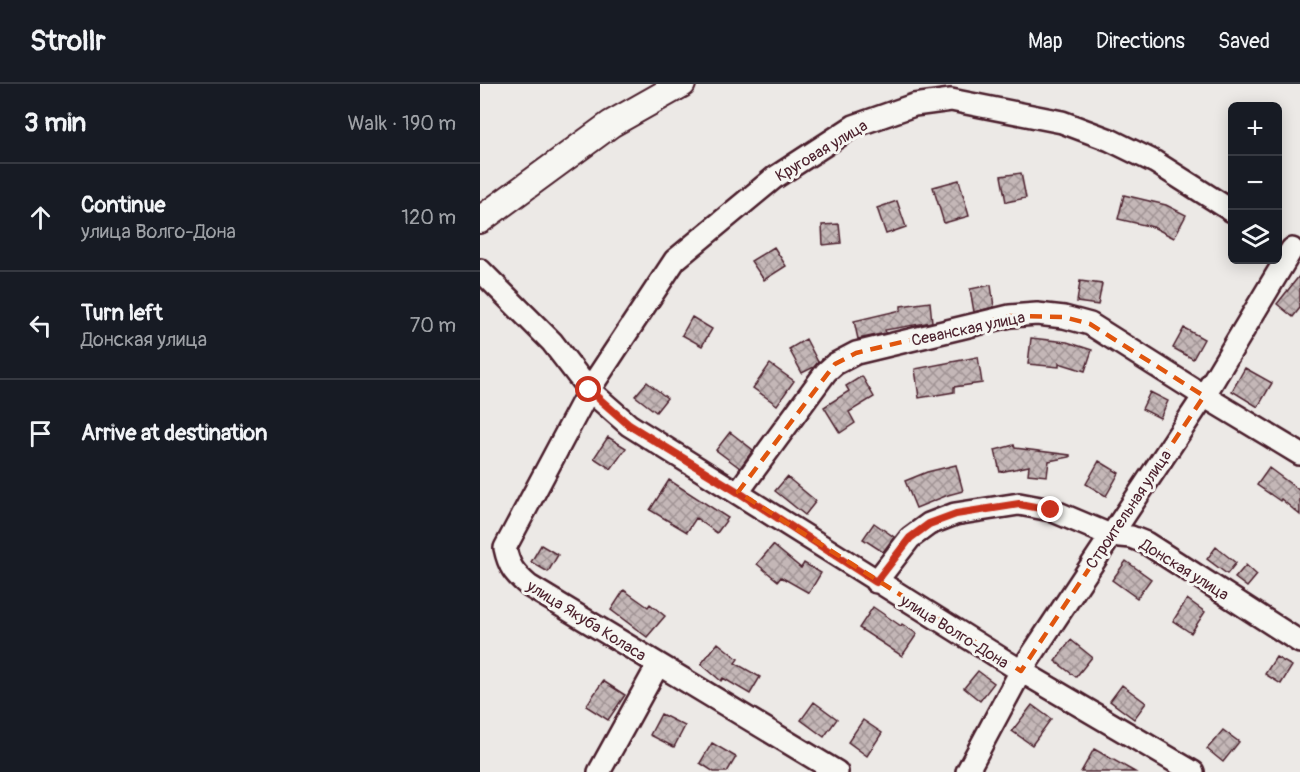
<!DOCTYPE html>
<html lang="en">
<head>
<meta charset="utf-8">
<style>
	:root { --surface:#171b24; --page:#20242c; --text:#f1f3f6; --muted:#9ea1a6; --line:#363941 }
	body { margin:0; font-family:Pangolin,sans-serif; background:var(--page); color:var(--text) }
	.controls { position:absolute; right:18px; top:18px; display:grid; overflow:hidden; border-radius:9px; box-shadow:0 3px 15px #0003 }
	.controls button { width:54px; height:54px; display:grid; place-items:center; padding:0; border:0; border-bottom:2px solid var(--line); background:var(--surface); color:var(--text); font:30px sans-serif }
	.stop { position:absolute; width:18px; height:18px; margin:-14px; border:4px solid #c8321e; border-radius:50%; background:#fff }
	.stop.end { background:#c8321e; border-color:#fff; box-shadow:0 2px 6px #0008 }
	.list { margin:0; padding:0; list-style:none }
	h2 { display:flex; justify-content:space-between; align-items:center; height:78px; margin:0; padding:0 24px; font-size:26px }
	h2 small { font-size:20px; font-weight:400; color:var(--muted) }
	.list li { display:grid; grid-template-columns:39px 1fr auto; gap:18px; align-items:center; box-sizing:border-box; height:108px; padding:0 24px; border-top:2px solid var(--line) }
	.list b { display:block; font-size:22px; white-space:nowrap }
	.list p { margin:0; font-size:20px; white-space:nowrap; color:var(--muted) }
	.list em { font-size:20px; font-style:normal; color:var(--muted) }
	.icon { flex:none; width:33px; height:33px; fill:none; stroke:currentColor; stroke-width:2; stroke-linecap:round; stroke-linejoin:round }
	.map { position:relative; flex:none; width:820px; height:688px; overflow:hidden }
	header { display:flex; align-items:center; gap:36px; box-sizing:border-box; height:84px; padding:0 30px; background:var(--surface); border-bottom:2px solid var(--line) }
	header strong { font-size:28px }
	nav { display:flex; gap:33px; margin-inline-start:auto; font-size:21px }
	main { display:flex }
	aside { flex:1; background:var(--surface) }
	.map>svg:first-child { display:block }
</style>
</head>
<body>
<header>
<strong>Strollr</strong>
<nav><a>Map</a><a>Directions</a><a>Saved</a></nav>
</header>
<main>
<aside>
<h2>3 min<small>Walk · 190 m</small></h2>
<ul class="list">
<li><svg class="icon" aria-label="ahead" viewBox="0 0 24 24"><path d="M12 20V5M6 11l6-6 6 6"/></svg><div><b>Continue</b><p>улица Волго-Дона</p></div><em>120 m</em></li>
<li><svg class="icon" aria-label="left" viewBox="0 0 24 24"><path d="M17 20v-9H6M10 6l-5 5 5 5"/></svg><div><b>Turn left</b><p>Донская улица</p></div><em>70 m</em></li>
<li><svg class="icon" aria-label="arrive" viewBox="0 0 24 24"><path d="M6 21V4h12l-3 4 3 4H6"/></svg><div><b>Arrive at destination</b></div></li>
</ul>
</aside>
<div class="map">
<svg width="820" height="688" viewBox="0 0 820 688">
	<defs>
		<pattern id="building-cross-hatch" width="8" height="8" patternUnits="userSpaceOnUse" patternTransform="scale(1.5)"><rect width="8" height="8" fill="#c4b7b7"/><path d="M0 0l8 8M0 8l8-8" fill="none" stroke="#a19495"/></pattern>
	</defs>
	<rect width="100%" height="100%" fill="#ece9e6"/>
	<filter id="ink" filterUnits="userSpaceOnUse"><feTurbulence type="fractalNoise" baseFrequency=".0167" numOctaves="2"/><feDisplacementMap in="SourceGraphic" scale="12" xChannelSelector="R" yChannelSelector="G"/><feConvolveMatrix kernelMatrix="1 2 1 2 8 2 1 2 1" color-interpolation-filters="sRGB"/></filter>
	<g filter="url(#ink)">
		<!-- building -->
		<path fill="url(#building-cross-hatch)" stroke="#4a1f2b" stroke-width="1.5" d="M 541,89 L 546,114 L 526,118 L 521,92 Z
			M 479,96 L 489,132 L 464,139 L 453,103 Z
			M 644,111 L 686,121 L 706,131 L 694,154 L 673,143 L 638,135 Z
			M 417,117 L 426,143 L 406,150 L 397,124 Z
			M 359,140 L 361,159 L 343,161 L 342,141 Z
			M 294,163 L 306,182 L 284,196 L 271,177 Z
			M 820,191 L 820,224 L 813,233 L 797,220 Z
			M 600,197 L 622,200 L 618,221 L 597,218 Z
			M 511,201 L 514,223 L 494,228 L 490,205 Z
			M 450,218 L 452,238 L 405,246 L 406,249 L 378,255 L 374,237 L 421,226 L 421,222 Z
			M 212,233 L 232,245 L 222,262 L 202,251 Z
			M 704,244 L 724,255 L 713,275 L 693,264 Z
			M 551,254 L 587,258 L 612,266 L 605,287 L 579,279 L 579,283 L 548,280 Z
			M 326,255 L 338,278 L 334,283 L 322,289 L 309,265 Z
			M 498,273 L 502,299 L 474,303 L 474,308 L 439,314 L 435,285 Z
			M 290,280 L 314,297 L 297,321 L 273,304 Z
			M 765,284 L 792,299 L 778,323 L 752,307 Z
			M 382,292 L 394,313 L 369,328 L 375,339 L 360,349 L 344,323 L 369,307 L 366,302 Z
			M 167,298 L 187,314 L 176,328 L 155,312 Z
			M 670,308 L 688,317 L 680,334 L 662,325 Z
			M 250,348 L 273,366 L 260,384 L 236,366 Z
			M 128,353 L 146,364 L 131,385 L 114,374 Z
			M 534,361 L 535,364 L 590,371 L 590,373 L 569,377 L 567,392 L 548,390 L 549,382 L 520,388 L 515,366 Z
			M 619,377 L 639,389 L 626,412 L 606,400 Z
			M 476,381 L 483,407 L 468,411 L 436,424 L 425,397 L 447,388 Z
			M 789,384 L 820,407 L 820,431 L 801,415 L 800,417 L 777,401 Z
			M 307,393 L 336,417 L 325,431 L 295,407 Z
			M 189,396 L 248,434 L 237,449 L 216,434 L 207,448 L 170,426 Z
			M 394,439 L 414,453 L 403,468 L 383,455 Z
			M 61,461 L 78,471 L 68,488 L 51,478 Z
			M 293,461 L 321,484 L 324,479 L 341,489 L 329,509 L 301,493 L 298,497 L 277,480 Z
			M 736,463 L 756,479 L 747,490 L 727,475 Z
			M 646,477 L 671,495 L 657,514 L 632,496 Z
			M 766,481 L 777,491 L 767,503 L 755,494 Z
			M 144,506 L 168,523 L 170,520 L 185,532 L 167,553 L 131,526 Z
			M 707,515 L 725,528 L 711,549 L 693,537 Z
			M 393,523 L 421,542 L 422,540 L 437,550 L 422,572 L 379,544 Z
			M 591,556 L 612,573 L 596,593 L 575,577 Z
			M 238,559 L 258,575 L 255,579 L 280,593 L 270,610 L 243,594 L 241,597 L 221,580 Z
			M 796,573 L 812,582 L 801,600 L 785,590 Z
			M 498,587 L 514,599 L 500,617 L 484,604 Z
			M 123,597 L 145,611 L 128,636 L 106,622 Z
			M 642,601 L 666,619 L 654,635 L 630,617 Z
			M 334,618 L 357,635 L 344,653 L 321,636 Z
			M 552,621 L 571,635 L 552,661 L 532,647 Z
			M 181,630 L 205,642 L 194,663 L 170,651 Z
			M 383,636 L 402,649 L 387,672 L 368,658 Z
			M 743,646 L 759,658 L 743,678 L 727,665 Z
			M 232,659 L 256,673 L 247,688 L 234,688 L 220,679 Z
			M 614,665 L 655,688 L 601,688 Z"/>
		<g fill="none" stroke-linecap="round" stroke-linejoin="round">
			<defs>
				<path id="minor" d="M 0,186 L 72,258 L 109,306 L 149,341 L 541,587 L 713,688
					M 258,408 L 346,288 L 355,280 L 376,269 L 530,232 L 557,230 L 584,233 L 610,240 L 724,312 L 820,370
					M 396,498 L 430,454 L 449,440 L 475,430 L 539,420 L 571,426 L 630,451 L 651,453 L 666,459 L 820,558
					M 119,688 L 178,581
					M 357,688 L 49,502 C 34,489 29,483 25,464 L 109,306 L 195,176 L 294,94 L 374,42 L 434,21 L 471,16 L 582,38 L 630,56 L 675,78 L 752,127
					M 487,688 L 541,587 L 724,312 L 812,165"/>
				<path id="tertiary" d="M 0,136 L 131,40 L 202,0"/>
			</defs>
			<!-- minor casing -->
			<use href="#minor" stroke="#4a1f2b" stroke-width="26"/>
			<!-- tertiary casing -->
			<use href="#tertiary" stroke="#4a1f2b" stroke-width="30"/>
			<!-- minor -->
			<use href="#minor" stroke="#f6f6f2" stroke-width="21"/>
			<!-- tertiary -->
			<use href="#tertiary" stroke="#f6f6f2" stroke-width="26"/>
		</g>
	</g>
	<g fill="none" stroke-linecap="round" stroke-linejoin="round" filter="url(#ink)">
		<!-- route -->
		<path stroke="#c8321e" stroke-width="8" d="M 109,306 L 149,341 L 258,408 L 396,498 L 430,454 L 449,440 L 476,430 L 539,420 L 571,426"/>
	</g>
	<!-- marked area -->
	<path fill="none" stroke="#e0560e" stroke-width="4.5" stroke-dasharray="12 8" stroke-linejoin="round" d="M 530,232 L 584,233 L 610,240 L 724,312 L 541,587 L 258,408 L 355,280 L 376,269 Z"/>
	<g text-anchor="middle" stroke-width="6" stroke-linejoin="round" paint-order="stroke">
		<!-- street labels -->
		<g font-size="16" fill="#4a1f2b" stroke="#f6f6f2">
			<text transform="translate(341 66) rotate(-31)" y="6">Круговая улица</text>
			<text transform="translate(488 244) rotate(-12)" y="6">Севанская улица</text>
			<text transform="translate(648 425) rotate(-56)" y="6">Строительная улица</text>
			<text transform="translate(705 485) rotate(32)" y="6">Донская улица</text>
			<text transform="translate(107 536) rotate(32)" y="6">улица Якуба Коласа</text>
			<text transform="translate(475 547) rotate(32)" y="6">улица Волго-Дона</text>
		</g>
	</g>
</svg>
<div class="controls">
<button>+</button>
<button>−</button>
<button><svg class="icon" aria-label="layers" viewBox="0 0 24 24"><path d="M12 4l9 5-9 5-9-5zM3 14l9 5 9-5"/></svg></button>
</div>
<div class="stop" style="left:109px;top:306px"></div>
<div class="stop end" style="left:571px;top:426px"></div>
</div>
</main>
</body>
</html>
